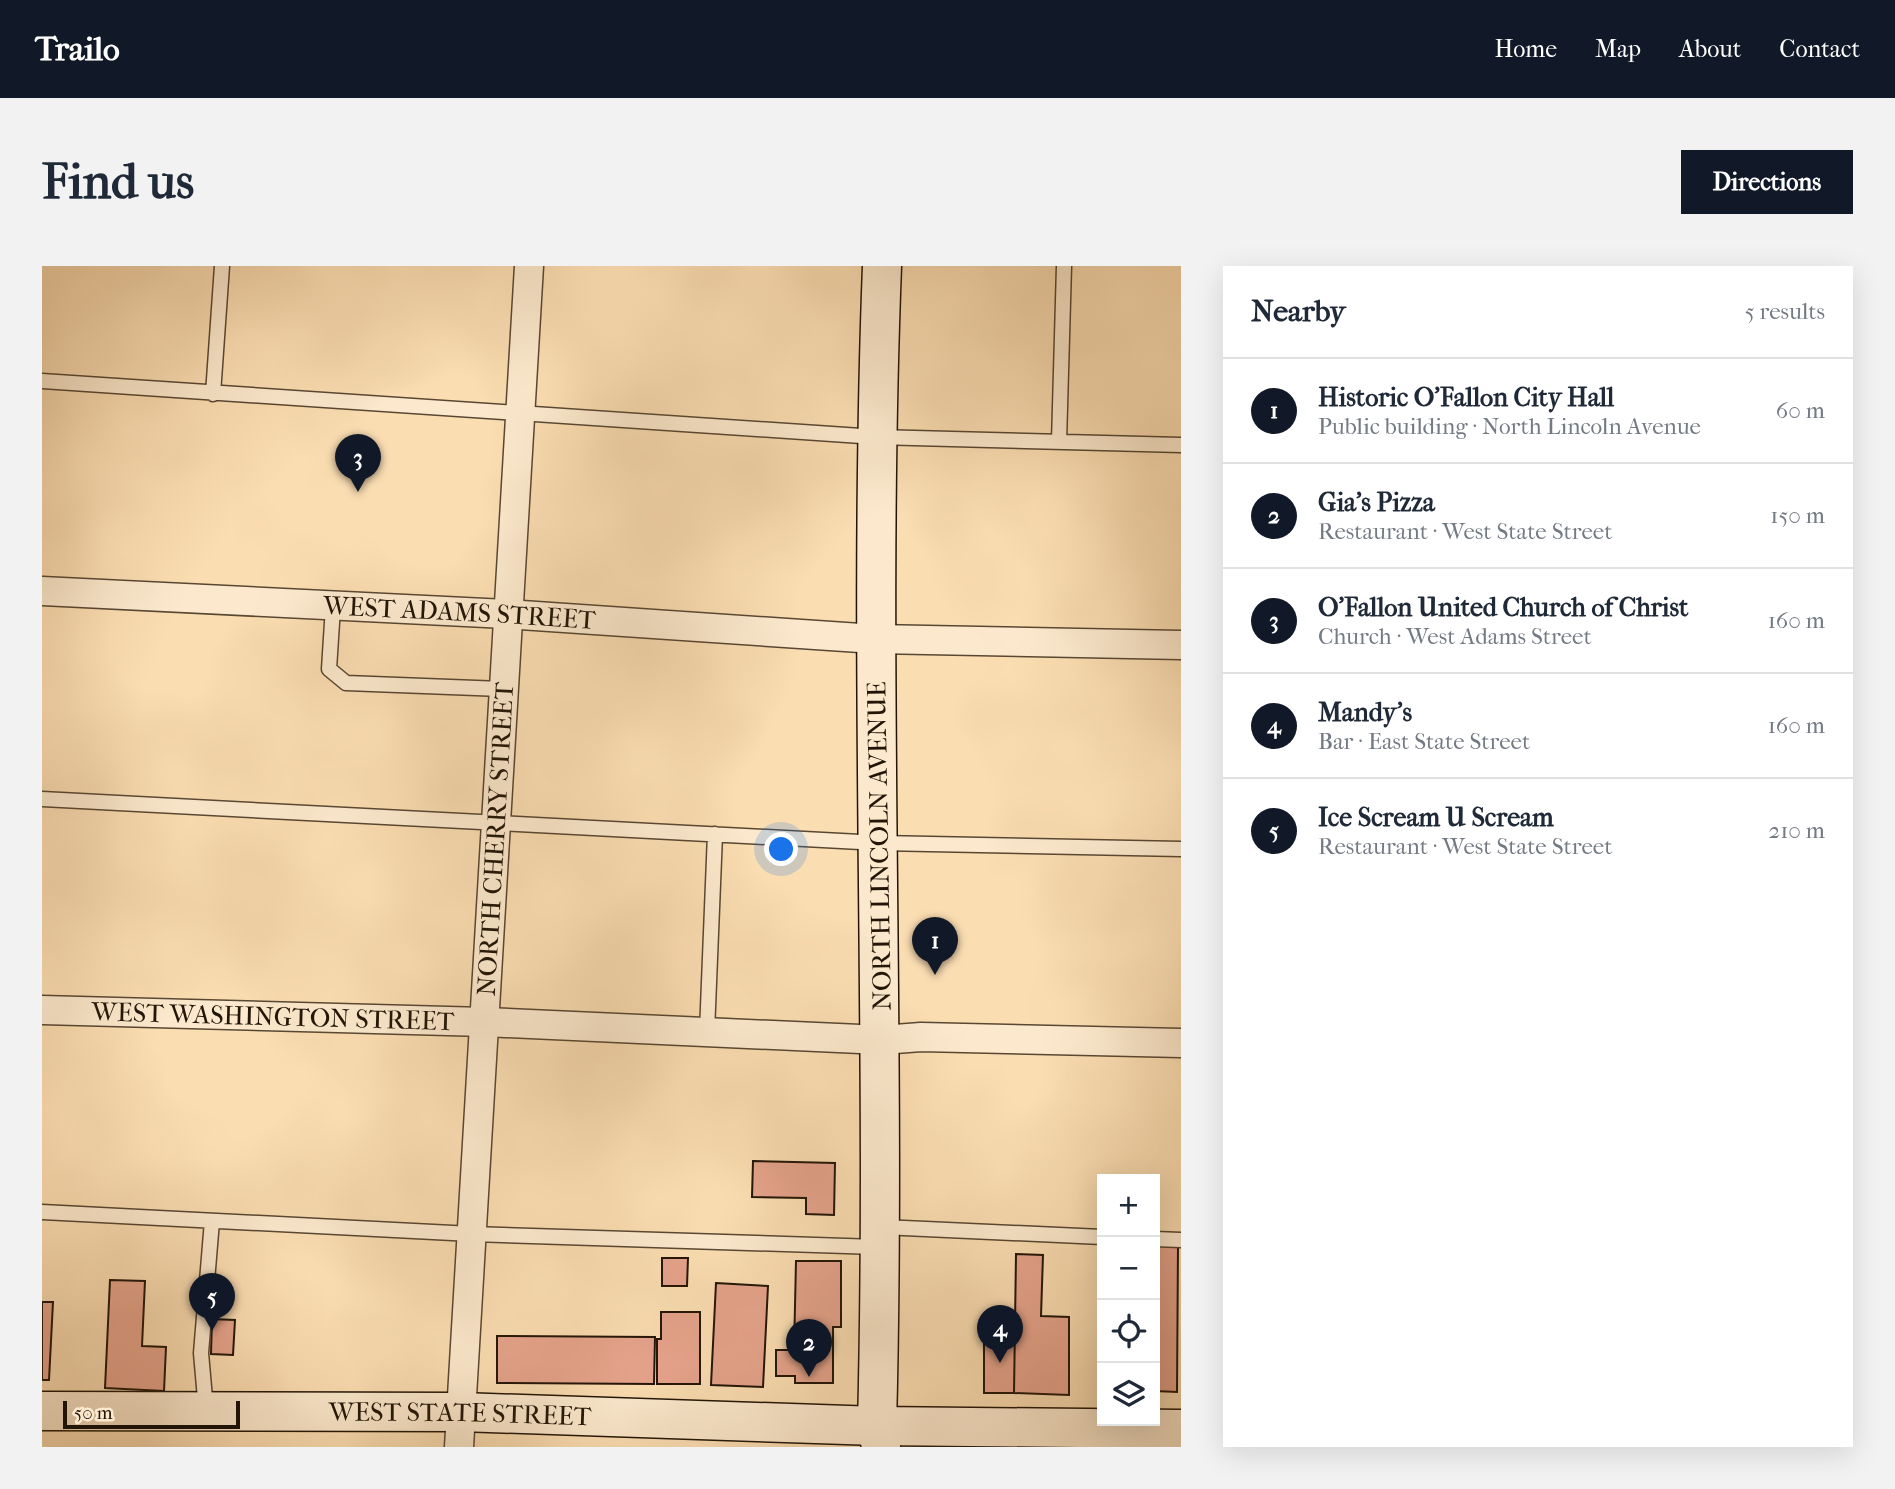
<!DOCTYPE html>
<html lang="en">
<head>
<meta charset="utf-8">
<style>
	:root { --surface:#fff; --page:#f2f2f3; --text:#1f2937; --muted:#747a83; --line:#e0e1e3; --accent:#111827 }
	body { margin:0; font-family:"IM FELL French Canon",serif; background:var(--page); color:var(--text) }
	.controls { position:absolute; right:21px; bottom:21px; display:grid; overflow:hidden; border-radius:0px; box-shadow:0 7px 28px #0002 }
	.controls button { width:63px; height:63px; display:grid; place-items:center; padding:0; border:0; border-bottom:2px solid var(--line); background:var(--surface); color:var(--text); font:35px sans-serif }
	.scale { position:absolute; left:21px; bottom:18px; width:177px; box-sizing:border-box; padding-left:7px; border:4px solid #221507; border-top:0; font-size:19px; line-height:24px; white-space:nowrap; color:#221507; -webkit-text-stroke:5px #fce9cd; paint-order:stroke }
	.you { position:absolute; left:740px; top:584px; width:24px; height:24px; margin:-18px; border:5px solid #fff; border-radius:50%; background:#1a73e8; box-shadow:0 0 0 10px #1a73e833 }
	.badge { display:grid; place-items:center; width:46px; height:46px; border-radius:50%; background:var(--accent); color:#fff; font-size:23px; font-weight:700 }
	.pin { position:absolute; translate:-50% -58px; filter:drop-shadow(0 2px 4px #0008) }
	.pin::after { content:''; position:absolute; top:37px; width:24px; height:21px; background:inherit; clip-path:polygon(0 0,100% 0,50% 100%) }
	.list { margin:0; padding:0; list-style:none }
	h2 { display:flex; justify-content:space-between; align-items:center; height:91px; margin:0; padding:0 28px; font-size:30px }
	h2 small { font-size:23px; font-weight:400; color:var(--muted) }
	.list li { display:grid; grid-template-columns:46px 1fr auto; gap:21px; align-items:center; box-sizing:border-box; height:105px; padding:0 28px; border-top:2px solid var(--line) }
	.list b { display:block; font-size:26px; white-space:nowrap }
	.list p { margin:0; font-size:23px; white-space:nowrap; color:var(--muted) }
	.list em { font-size:23px; font-style:normal; color:var(--muted) }
	.icon { flex:none; width:38px; height:38px; fill:none; stroke:currentColor; stroke-width:2; stroke-linecap:round; stroke-linejoin:round }
	.map { position:relative; flex:none; width:1139px; height:1181px; overflow:hidden; border-radius:0px }
	header { display:flex; align-items:center; gap:42px; box-sizing:border-box; height:98px; padding:0 35px; background:var(--accent); color:#fff }
	header strong { font-size:33px }
	nav { display:flex; gap:38px; margin-inline-start:auto; font-size:24px }
	.intro { display:flex; align-items:center; justify-content:space-between; box-sizing:border-box; height:168px; padding:0 42px }
	h1 { margin:0; font-size:49px }
	.button { padding:18px 32px; border-radius:0px; background:var(--accent); color:#fff; font-size:24px; font-weight:700 }
	main { display:flex; gap:42px; padding:0 42px }
	aside { flex:1; background:var(--surface); border-radius:0px; box-shadow:0 7px 28px #0002 }
	.map>svg:first-child { display:block }
</style>
</head>
<body>
<header>
<strong>Trailo</strong>
<nav><a>Home</a><a>Map</a><a>About</a><a>Contact</a></nav>
</header>
<div class="intro"><h1>Find us</h1><a class="button">Directions</a></div>
<main>
<div class="map">
<svg width="1139" height="1181" viewBox="0 0 1139 1181">
	<rect width="100%" height="100%" fill="#fbddb2"/>
	<filter id="stains"><feTurbulence type="fractalNoise" baseFrequency=".00286" numOctaves="4"/><feColorMatrix values="0 0 0 0 .2 0 0 0 0 .09 0 0 0 0 .02 0 0 0 .5 -.17"/></filter>
	<radialGradient id="worn" r=".72"><stop offset=".6" stop-color="#630" stop-opacity="0"/><stop offset="1" stop-color="#630" stop-opacity=".3"/></radialGradient>
	<!-- building -->
	<path fill="#e5a38b" stroke="#221507" stroke-width="2" d="M 711,895 L 793,897 L 792,949 L 764,948 L 764,932 L 710,931 Z
		M 1113,979 L 1136,980 L 1135,1126 L 1113,1125 Z
		M 974,988 L 1001,989 L 999,1050 L 1027,1051 L 1027,1129 L 972,1127 Z
		M 620,992 L 646,992 L 645,1020 L 620,1020 Z
		M 754,995 L 799,995 L 799,1061 L 791,1061 L 791,1117 L 753,1117 L 753,1110 L 734,1110 L 734,1084 L 752,1084 Z
		M 68,1014 L 103,1015 L 100,1080 L 124,1081 L 122,1125 L 63,1122 Z
		M 674,1017 L 726,1020 L 721,1121 L 669,1119 Z
		M 0,1036 L 11,1036 L 7,1114 L 0,1114 Z
		M 619,1046 L 658,1046 L 658,1118 L 615,1118 L 615,1073 L 619,1073 Z
		M 942,1048 L 960,1048 L 960,1058 L 973,1058 L 972,1127 L 942,1127 Z
		M 170,1053 L 193,1054 L 191,1089 L 169,1088 Z
		M 455,1070 L 613,1071 L 612,1118 L 455,1117 Z"/>
	<g fill="none" stroke-linecap="round" stroke-linejoin="round">
		<defs>
			<path id="lane" d="M 0,115 L 834,171 L 1139,179
				M 171,128 L 180,0
				M 1017,176 L 1022,0
				M 291,341 L 287,403 L 304,417 L 460,423
				M 0,533 L 837,577 L 1139,583
				M 665,766 L 673,568
				M 0,946 L 430,968 L 835,981
				M 840,961 L 1060,971
				M 1113,973 L 1139,974
				M 164,1144 L 159,1087 L 170,955"/>
			<g id="street">
				<path id="s1" d="M 0,325 L 464,348 L 833,373 L 1139,379"/>
				<path id="s2" d="M 0,744 L 443,756 L 840,774 L 879,771 L 1139,777"/>
				<path id="s3" d="M 417,1181 L 487,0"/>
			</g>
			<g id="secondary">
				<path id="s4" d="M 0,1145 L 419,1146 L 835,1160 L 1139,1163"/>
				<path d="M 839,1181 L 835,1160 C 845,773 825,387 840,0"/>
			</g>
		</defs>
		<!-- lane casing -->
		<use href="#lane" stroke="#584732" stroke-width="17"/>
		<!-- street casing -->
		<use href="#street" stroke="#584732" stroke-width="31"/>
		<!-- secondary casing -->
		<use href="#secondary" stroke="#221507" stroke-width="41"/>
		<!-- lane -->
		<use href="#lane" stroke="#fce9cd" stroke-width="14"/>
		<!-- street -->
		<use href="#street" stroke="#fce9cd" stroke-width="28"/>
		<!-- secondary -->
		<use href="#secondary" stroke="#fce9cd" stroke-width="38"/>
	</g>
	<g text-anchor="middle" stroke-width="5" stroke-linejoin="round" paint-order="stroke">
		<!-- street labels -->
		<g font-size="26" fill="#221507" stroke="#fce9cd">
			<text dy="9" stroke="none"><textPath href="#s1" startOffset="418">WEST ADAMS STREET</textPath></text>
			<text dy="9" stroke="none"><textPath href="#s3" startOffset="609">NORTH CHERRY STREET</textPath></text>
			<text transform="translate(837 580) rotate(-91)" y="9">NORTH LINCOLN AVENUE</text>
			<text dy="9" stroke="none"><textPath href="#s2" startOffset="231">WEST WASHINGTON STREET</textPath></text>
			<text dy="9" stroke="none"><textPath href="#s4" startOffset="418">WEST STATE STREET</textPath></text>
		</g>
	</g>
	<rect width="100%" height="100%" filter="url(#stains)"/>
	<rect width="100%" height="100%" fill="url(#worn)"/>
</svg>
<div class="controls">
<button>+</button>
<button>−</button>
<button><svg class="icon" aria-label="locate" viewBox="0 0 24 24"><circle cx="12" cy="12" r="6"/><path d="M12 2v4M12 18v4M2 12h4M18 12h4"/></svg></button>
<button><svg class="icon" aria-label="layers" viewBox="0 0 24 24"><path d="M12 4l9 5-9 5-9-5zM3 14l9 5 9-5"/></svg></button>
</div>
<div class="scale">50 m</div>
<div class="you"></div>
<div class="pin badge" style="left:893px;top:709px">1</div>
<div class="pin badge" style="left:767px;top:1111px">2</div>
<div class="pin badge" style="left:316px;top:226px">3</div>
<div class="pin badge" style="left:958px;top:1097px">4</div>
<div class="pin badge" style="left:170px;top:1065px">5</div>
</div>
<aside>
<h2>Nearby<small>5 results</small></h2>
<ul class="list">
<li><span class="badge">1</span><div><b>Historic O'Fallon City Hall</b><p>Public building · North Lincoln Avenue</p></div><em>60 m</em></li>
<li><span class="badge">2</span><div><b>Gia's Pizza</b><p>Restaurant · West State Street</p></div><em>150 m</em></li>
<li><span class="badge">3</span><div><b>O'Fallon United Church of Christ</b><p>Church · West Adams Street</p></div><em>160 m</em></li>
<li><span class="badge">4</span><div><b>Mandy's</b><p>Bar · East State Street</p></div><em>160 m</em></li>
<li><span class="badge">5</span><div><b>Ice Scream U Scream</b><p>Restaurant · West State Street</p></div><em>210 m</em></li>
</ul>
</aside>
</main>
</body>
</html>
